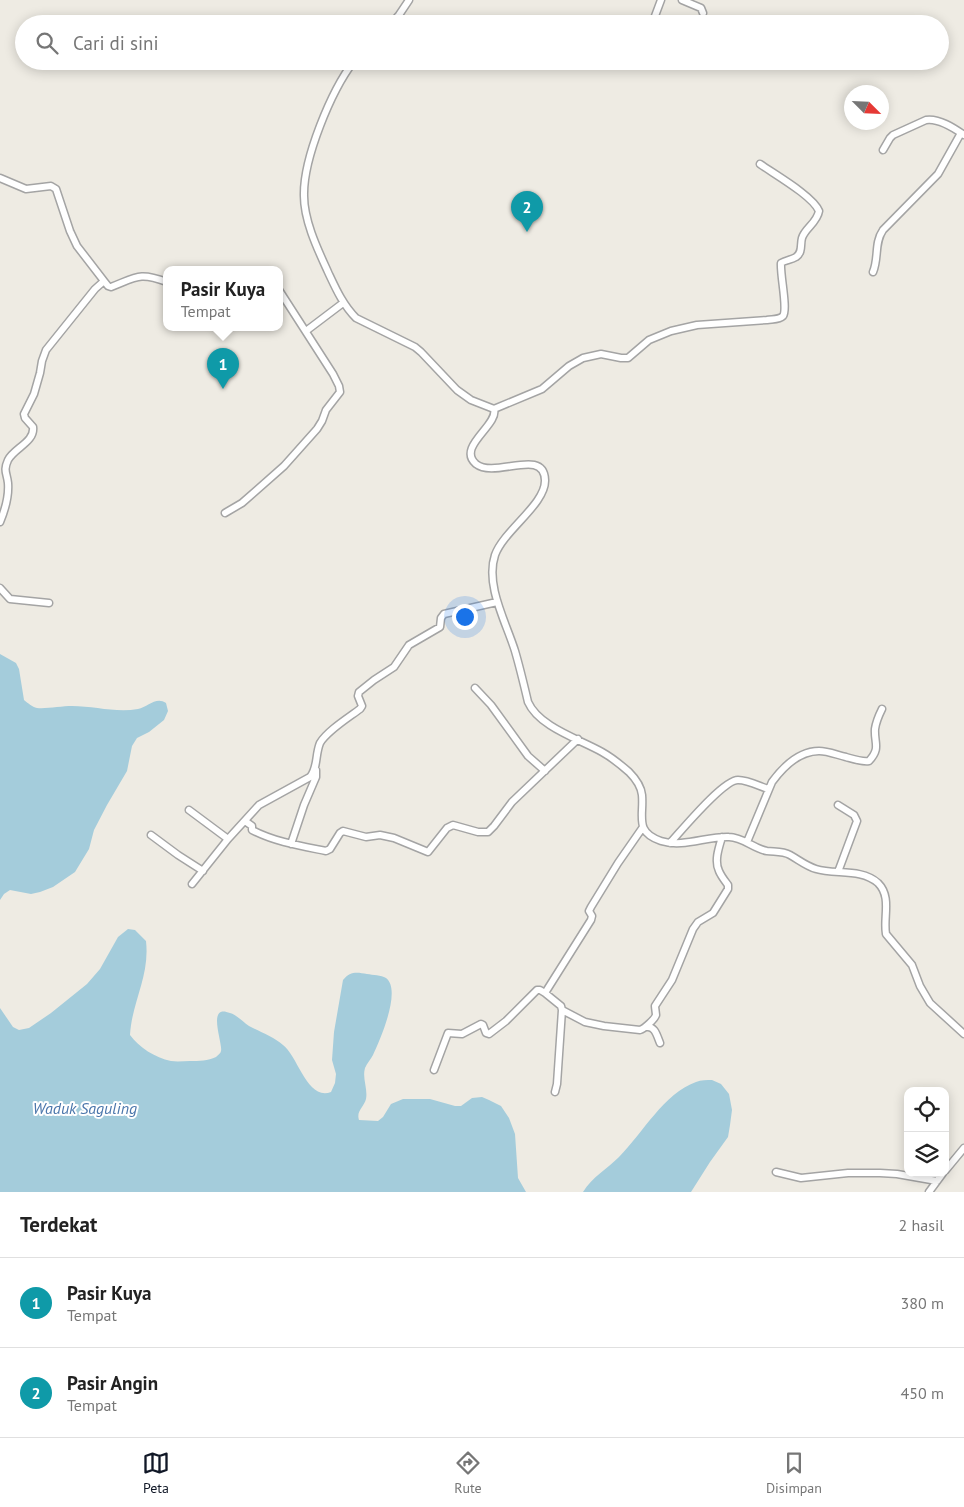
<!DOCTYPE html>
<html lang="id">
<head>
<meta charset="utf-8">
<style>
	:root { --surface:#fff; --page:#f6f6f6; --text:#222; --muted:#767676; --line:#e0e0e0; --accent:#111827 }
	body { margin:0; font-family:"PT Sans",sans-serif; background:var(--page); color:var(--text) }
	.controls { position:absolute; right:15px; bottom:15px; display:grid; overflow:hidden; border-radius:10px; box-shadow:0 2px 12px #0003 }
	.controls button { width:45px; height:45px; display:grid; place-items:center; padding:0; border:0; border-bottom:1px solid var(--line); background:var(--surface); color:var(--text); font:25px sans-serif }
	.compass { position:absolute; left:844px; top:85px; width:45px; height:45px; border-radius:50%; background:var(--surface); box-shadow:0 2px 12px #0003; rotate:114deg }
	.you { position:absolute; left:464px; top:616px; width:18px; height:18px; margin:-12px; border:4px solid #fff; border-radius:50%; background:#1a73e8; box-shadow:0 0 0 8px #1a73e833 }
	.badge { display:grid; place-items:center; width:32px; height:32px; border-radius:50%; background:var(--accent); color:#fff; font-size:16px; font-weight:700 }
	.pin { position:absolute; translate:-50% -41px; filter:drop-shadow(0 1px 2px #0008) }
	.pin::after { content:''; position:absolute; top:26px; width:18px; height:15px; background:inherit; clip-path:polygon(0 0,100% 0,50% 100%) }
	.popup { position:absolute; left:163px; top:266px; width:120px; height:65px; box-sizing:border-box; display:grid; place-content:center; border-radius:10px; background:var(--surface); filter:drop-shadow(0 1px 4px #0005); font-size:16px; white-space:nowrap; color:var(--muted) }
	.popup b { font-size:19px; color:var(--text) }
	.popup::after { content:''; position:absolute; left:50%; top:100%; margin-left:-10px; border:10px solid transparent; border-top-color:var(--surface) }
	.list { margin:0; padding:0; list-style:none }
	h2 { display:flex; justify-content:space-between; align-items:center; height:65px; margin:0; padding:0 20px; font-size:21px }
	h2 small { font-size:16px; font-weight:400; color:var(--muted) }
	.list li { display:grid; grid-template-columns:32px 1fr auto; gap:15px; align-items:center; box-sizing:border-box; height:90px; padding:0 20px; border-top:1px solid var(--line) }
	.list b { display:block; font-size:19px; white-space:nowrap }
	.list p { margin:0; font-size:16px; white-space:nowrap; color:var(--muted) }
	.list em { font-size:16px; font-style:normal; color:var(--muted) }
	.icon { flex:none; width:28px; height:28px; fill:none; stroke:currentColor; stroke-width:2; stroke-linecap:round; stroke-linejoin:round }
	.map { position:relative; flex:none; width:964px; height:1192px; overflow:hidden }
	.search { position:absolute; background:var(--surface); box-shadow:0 2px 12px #0003; left:15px; right:15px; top:15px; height:55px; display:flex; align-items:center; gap:12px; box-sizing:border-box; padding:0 18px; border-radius:28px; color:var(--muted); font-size:19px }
	.sheet { height:245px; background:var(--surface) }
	nav { display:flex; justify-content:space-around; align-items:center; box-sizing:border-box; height:70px; border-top:1px solid var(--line); background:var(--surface); font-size:14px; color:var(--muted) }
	nav a { display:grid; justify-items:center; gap:2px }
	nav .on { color:var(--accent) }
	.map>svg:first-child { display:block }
</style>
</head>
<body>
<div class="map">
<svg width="964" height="1192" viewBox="0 0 964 1192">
	<rect width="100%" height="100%" fill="#eeebe3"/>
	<!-- water -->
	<path fill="#a4ccdb" d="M 0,654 L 16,663 L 19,669 L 24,700 C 28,703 32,707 37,708 C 46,709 62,706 72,706 C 94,706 116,713 138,709 C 148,707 156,696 166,703 L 168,711 L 164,720 L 149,732 L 137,738 L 132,746 L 127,771 L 107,805 L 94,830 L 89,849 L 75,872 L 53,887 L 40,892 L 31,894 L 10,890 L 4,894 L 0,900 Z
		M 128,929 L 135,930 L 146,941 C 150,976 132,1001 130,1035 C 139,1047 155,1058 171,1061 C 178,1062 184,1061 190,1061 C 199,1061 208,1061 216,1057 C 218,1055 221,1053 221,1051 C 223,1043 206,1003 230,1013 C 237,1015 243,1022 249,1026 C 260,1032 274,1037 283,1045 C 298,1056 307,1101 331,1092 L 335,1083 L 336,1074 L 332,1060 L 334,1032 L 343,980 C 350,971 357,972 367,974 C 373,975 381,975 386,978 C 402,990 380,1040 373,1055 C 371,1059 367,1063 365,1068 C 362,1078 368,1089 366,1099 C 364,1107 356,1111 359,1120 L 378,1121 L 383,1117 L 391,1104 L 403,1099 L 430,1099 L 455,1106 L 461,1106 L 472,1098 L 482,1097 L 489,1100 L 501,1106 L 509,1118 L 515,1134 L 518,1178 L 526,1192 L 0,1192 L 0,1008 L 13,1027 L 19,1030 L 29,1028 L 51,1013 L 87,984 L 100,969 L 118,937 Z
		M 712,1080 L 721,1084 L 729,1094 L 732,1110 L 730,1125 L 728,1137 L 710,1162 L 691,1192 L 583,1192 C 592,1177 607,1169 619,1157 C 643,1133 664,1093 696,1082 C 701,1080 707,1080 712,1080 Z"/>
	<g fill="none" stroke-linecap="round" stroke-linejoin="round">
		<defs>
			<path id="minor" d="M 682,0 L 701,8 L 703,13
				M 391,24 L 399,15 L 409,0
				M 654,24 L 655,16 L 661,0
				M 354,61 C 331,91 303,159 304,196 C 304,221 318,250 328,272 C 336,289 343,305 356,318 L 415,347 L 421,352 L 457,390 L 471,400 L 494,409 C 499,425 456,447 476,464 C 495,479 544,447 545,480 C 546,504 504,530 495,555 C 485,585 506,622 515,651 C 520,668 524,685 528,702 C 539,727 579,739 602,752 C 611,757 621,765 629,772 C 635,778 641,786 642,795 C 644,816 634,832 661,841 C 683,848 707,836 729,837 C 743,837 754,849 767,851 C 775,852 783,851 790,855 C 799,860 806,866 816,869 C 835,875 861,868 878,883 C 892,897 883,917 886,934 L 912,965 L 920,986 L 930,1003 L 964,1034
				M 883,150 L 890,138 L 893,135 L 926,120 C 939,118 954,128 964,135
				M 0,178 L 26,189 L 51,186 L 56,189 L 70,231 L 77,246 L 104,281 L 95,289 L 46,350 L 42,361 L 40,373 L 34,394 L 24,414 L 25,418 L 33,427 C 35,442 14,448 8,460 C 3,471 7,473 8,483 C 9,496 5,510 0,522
				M 873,272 C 879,258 874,243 883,230 L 938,174 L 961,133
				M 104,281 L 108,286 L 111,287 C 137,277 139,272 167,282
				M 306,331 L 343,303
				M 494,409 L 542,389 L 569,366 L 583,358 L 601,354 L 621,358 L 628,358 L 649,340 L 671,331 L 697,325 L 767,320 C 772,319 779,320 783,316 C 788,309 780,275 781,263 C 786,260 791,260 796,257 C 803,252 800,245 802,238 C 805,228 817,223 819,211 C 813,196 774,174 760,164
				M 225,513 L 242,503 L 284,466 L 317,429 L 322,421 L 326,410 L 340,392 L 339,386 L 333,374 L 279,290
				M 0,588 L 10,599 L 49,603
				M 475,688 L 491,705 L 528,756 L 545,771
				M 838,805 L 854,815 L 857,821 L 838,872
				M 189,810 L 228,839
				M 245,821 L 252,826 L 252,830 C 275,842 301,846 326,851 L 330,849 L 340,833 L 343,831 L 366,837 L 380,835 L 394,838 L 428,852 L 447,828 L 453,825 L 478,832 L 488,832 L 494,826 L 512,802 L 578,739
				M 151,835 L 178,855 L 203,871
				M 747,842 L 772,782 C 783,767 799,751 819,751 C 828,751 837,755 846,757 C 853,759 861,762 869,761 C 881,748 874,743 875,729 C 876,722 879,715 882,709
				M 670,843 C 682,830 723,780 738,780 C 748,780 759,786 768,789
				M 291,844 L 304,805 L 316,777 L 316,770
				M 192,884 L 228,839 L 259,805 L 310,777 C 318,768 315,755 320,743 C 327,731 348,718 360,709 L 362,706 L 358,696 L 359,692 L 374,680 L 394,667 L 409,645 L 440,627 L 441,618 L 444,614 L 497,602
				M 545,993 L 561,1006 L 562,1010 L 557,1084 L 555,1092
				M 562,1010 L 585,1022 L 604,1026 L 640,1030 C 644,1029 655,1019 656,1015 C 656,1014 655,1007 655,1006 L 672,980 L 693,929 L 698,922 L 713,913 L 728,889 L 728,885 C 725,881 721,876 719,871 C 714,861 719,847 722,837
				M 647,1027 C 655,1026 657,1036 660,1043
				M 434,1070 L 448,1033 L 462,1034 L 481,1024 L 483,1025 L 486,1033 L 489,1034 L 506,1021 L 537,990 L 540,990 L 545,993 L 591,920 L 592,916 L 589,911 L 591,907 L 618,863 L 643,827
				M 945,1171 L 964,1148
				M 776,1172 L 801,1178 L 848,1173 L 880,1173 L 897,1174 L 937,1181
				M 929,1192 L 943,1173"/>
		</defs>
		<!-- minor casing -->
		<use href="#minor" stroke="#a4a4a4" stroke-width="9"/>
		<!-- minor -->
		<use href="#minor" stroke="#fff" stroke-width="6"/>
	</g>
	<g text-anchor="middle" stroke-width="4" stroke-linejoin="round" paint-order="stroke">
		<!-- water labels -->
		<g font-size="16" font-style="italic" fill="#4b76ab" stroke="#fff">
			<text x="85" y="1114">Waduk Saguling</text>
		</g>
	</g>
</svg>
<div class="controls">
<button><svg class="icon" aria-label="locate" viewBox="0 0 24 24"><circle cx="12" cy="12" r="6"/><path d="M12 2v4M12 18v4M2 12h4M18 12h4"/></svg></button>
<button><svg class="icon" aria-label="layers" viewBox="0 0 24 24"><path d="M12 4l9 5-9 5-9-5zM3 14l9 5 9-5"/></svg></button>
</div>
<svg class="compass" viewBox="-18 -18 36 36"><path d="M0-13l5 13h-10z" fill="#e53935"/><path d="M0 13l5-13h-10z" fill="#767676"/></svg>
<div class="you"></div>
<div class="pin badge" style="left:223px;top:389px;background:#0f9aa8">1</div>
<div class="popup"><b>Pasir Kuya</b>Tempat</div>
<div class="pin badge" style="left:527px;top:232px;background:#0f9aa8">2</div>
<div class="search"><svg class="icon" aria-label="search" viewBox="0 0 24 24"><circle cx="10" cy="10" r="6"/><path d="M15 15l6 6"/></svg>Cari di sini</div>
</div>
<section class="sheet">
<h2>Terdekat<small>2 hasil</small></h2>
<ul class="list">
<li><span class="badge" style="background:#0f9aa8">1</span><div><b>Pasir Kuya</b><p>Tempat</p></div><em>380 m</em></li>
<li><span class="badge" style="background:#0f9aa8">2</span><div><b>Pasir Angin</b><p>Tempat</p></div><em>450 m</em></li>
</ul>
</section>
<nav>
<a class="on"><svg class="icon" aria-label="map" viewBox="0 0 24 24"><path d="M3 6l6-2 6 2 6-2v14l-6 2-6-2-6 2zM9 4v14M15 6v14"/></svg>Peta</a>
<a><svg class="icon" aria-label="directions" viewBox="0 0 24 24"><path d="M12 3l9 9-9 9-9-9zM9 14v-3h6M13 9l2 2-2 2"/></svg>Rute</a>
<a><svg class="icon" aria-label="saved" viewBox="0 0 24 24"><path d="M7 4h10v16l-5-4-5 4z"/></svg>Disimpan</a>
</nav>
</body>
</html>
